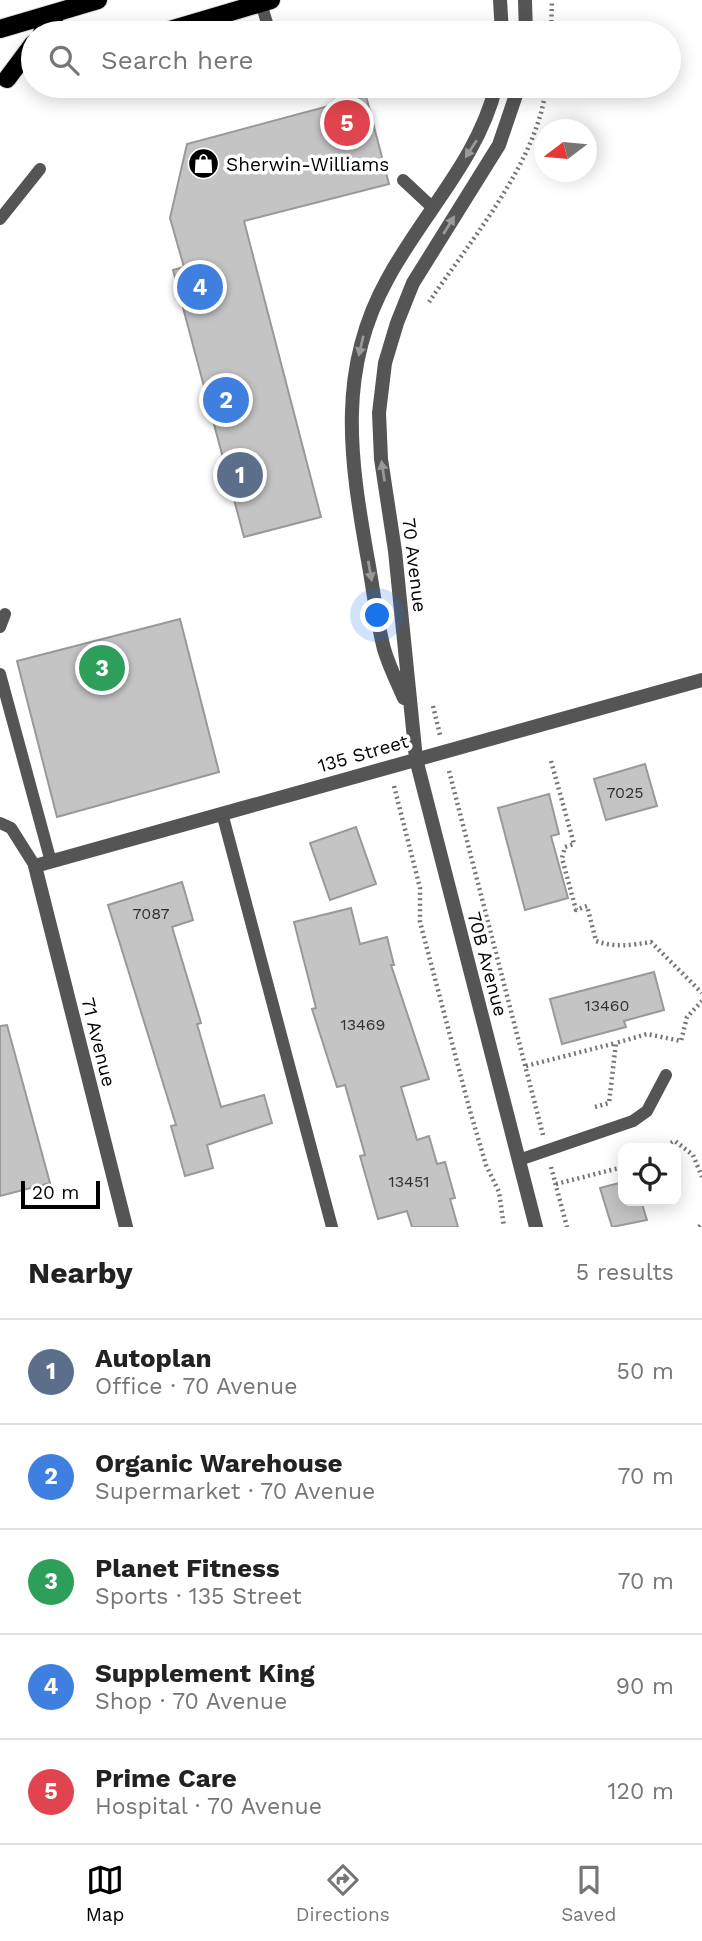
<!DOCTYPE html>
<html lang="en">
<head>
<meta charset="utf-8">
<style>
	:root { --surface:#fff; --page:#f6f6f6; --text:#222; --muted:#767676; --line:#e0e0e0; --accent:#000 }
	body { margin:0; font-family:"Work Sans",sans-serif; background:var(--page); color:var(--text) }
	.controls { position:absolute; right:21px; bottom:21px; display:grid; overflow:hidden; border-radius:14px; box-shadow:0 4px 18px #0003 }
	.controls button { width:63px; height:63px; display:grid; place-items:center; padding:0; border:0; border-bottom:2px solid var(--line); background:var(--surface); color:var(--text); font:35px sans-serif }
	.compass { position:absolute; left:534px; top:119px; width:63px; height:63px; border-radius:50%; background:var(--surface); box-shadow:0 4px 18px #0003; rotate:254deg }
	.scale { position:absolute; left:21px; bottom:18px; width:79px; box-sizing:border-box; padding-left:7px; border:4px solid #000; border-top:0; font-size:19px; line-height:24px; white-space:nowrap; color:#000; -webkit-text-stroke:5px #fff; paint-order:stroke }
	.you { position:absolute; left:378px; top:616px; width:24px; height:24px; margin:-18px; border:5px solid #fff; border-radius:50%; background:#1a73e8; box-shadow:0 0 0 10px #1a73e833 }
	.badge { display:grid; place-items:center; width:46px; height:46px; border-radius:50%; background:var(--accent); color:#fff; font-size:23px; font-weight:700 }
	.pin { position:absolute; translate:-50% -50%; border:4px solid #fff; box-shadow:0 2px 7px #0006 }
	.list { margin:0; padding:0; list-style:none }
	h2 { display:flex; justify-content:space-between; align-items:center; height:91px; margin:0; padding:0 28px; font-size:30px }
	h2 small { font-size:23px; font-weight:400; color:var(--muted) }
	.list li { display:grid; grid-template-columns:46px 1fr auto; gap:21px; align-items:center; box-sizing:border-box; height:105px; padding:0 28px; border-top:2px solid var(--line) }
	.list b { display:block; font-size:26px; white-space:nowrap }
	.list p { margin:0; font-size:23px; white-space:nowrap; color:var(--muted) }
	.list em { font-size:23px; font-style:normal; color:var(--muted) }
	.icon { flex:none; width:38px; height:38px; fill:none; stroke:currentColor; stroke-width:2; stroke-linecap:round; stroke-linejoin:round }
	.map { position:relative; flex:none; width:702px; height:1227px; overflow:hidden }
	.search { position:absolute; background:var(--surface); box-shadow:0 4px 18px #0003; left:21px; right:21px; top:21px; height:77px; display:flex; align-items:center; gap:18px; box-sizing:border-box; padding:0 24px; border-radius:38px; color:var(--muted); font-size:26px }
	.sheet { height:616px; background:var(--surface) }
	nav { display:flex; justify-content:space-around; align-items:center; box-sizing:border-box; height:98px; border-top:2px solid var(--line); background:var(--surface); font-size:19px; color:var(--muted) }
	nav a { display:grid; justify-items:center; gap:4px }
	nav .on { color:var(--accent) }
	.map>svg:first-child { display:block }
</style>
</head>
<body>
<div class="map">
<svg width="702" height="1227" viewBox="0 0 702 1227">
	<rect width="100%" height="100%" fill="#fff"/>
	<!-- building -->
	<path fill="#c4c4c4" stroke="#999" stroke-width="2" d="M 366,96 L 389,184 L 244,221 L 321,517 L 244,537 L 173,270 L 184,267 L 170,218 L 187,144 Z
		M 180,619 L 219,772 L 57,817 L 17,661 Z
		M 645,764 L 657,806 L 606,820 L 594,779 Z
		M 549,794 L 559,834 L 551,836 L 568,898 L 525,910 L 498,808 Z
		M 356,827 L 376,884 L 330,900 L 310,843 Z
		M 182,882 L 193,920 L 172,927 L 201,1023 L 197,1024 L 221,1107 L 264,1095 L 272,1123 L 207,1145 L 213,1168 L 185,1176 L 171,1126 L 176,1125 L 108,905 Z
		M 351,908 L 360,944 L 387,937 L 394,965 L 391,965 L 429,1079 L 401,1087 L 417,1140 L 429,1136 L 437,1164 L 445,1162 L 455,1198 L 450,1199 L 458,1227 L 412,1227 L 407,1211 L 378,1219 L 360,1156 L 365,1155 L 345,1085 L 337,1087 L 312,1009 L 316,1008 L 294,922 Z
		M 654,972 L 664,1010 L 624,1021 L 626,1027 L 562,1044 L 550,999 Z
		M 7,1025 L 50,1183 L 0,1196 L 0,1026 Z
		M 623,1182 L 623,1201 L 641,1201 L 647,1220 L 612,1227 L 600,1188 Z"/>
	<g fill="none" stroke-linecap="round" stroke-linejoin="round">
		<defs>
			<path id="primary" d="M 0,29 L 98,0
				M 42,33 L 57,13
				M 160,33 L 271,0
				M 7,79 L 33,44"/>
		</defs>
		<!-- primary casing -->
		<use href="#primary" stroke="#dbdbdb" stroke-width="20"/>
		<!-- path -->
		<path stroke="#777" stroke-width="4.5" stroke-dasharray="2 3.5" stroke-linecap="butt" d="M 551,33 L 552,0
			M 429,302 C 470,241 539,160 546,86
			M 433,706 L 440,735
			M 551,761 L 574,844 L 565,847 L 562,858 L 576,910 L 587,906 L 596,941 C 615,948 631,945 651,942 L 702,993
			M 449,771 L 543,1135
			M 394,786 L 420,888 L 420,922 L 470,1111 L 486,1165 L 499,1192 L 504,1227
			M 526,1066 L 616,1043
			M 595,1107 L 609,1103 L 616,1043 L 647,1034 L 681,1041 L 687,1017 L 702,1001
			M 661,1148 L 675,1141 L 693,1155 L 702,1177
			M 551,1167 L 567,1227
			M 556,1184 L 623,1167
			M 699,1227 L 702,1224"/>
		<!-- service -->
		<path stroke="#555" stroke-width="12" d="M 261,3 L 270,33
			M 286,86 L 287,90
			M 403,180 L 433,208
			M 0,219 L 40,169
			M 0,627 L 5,614
			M 0,674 L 51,862
			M 222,813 L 332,1227
			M 0,823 L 11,828 L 35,866
			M 519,1160 L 633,1121 L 647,1111 L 666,1075"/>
		<!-- minor -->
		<path stroke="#555" stroke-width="14" d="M 500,0 L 502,33
			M 525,0 L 526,33
			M 519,86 L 499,145 L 413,283 L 397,323 L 385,363 L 379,413 L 381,459 L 395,551 L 416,759 L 536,1227
			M 404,698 C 397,682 389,666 384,649 C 376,618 373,586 367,555 C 350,458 337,370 387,280 C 422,214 478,160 496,86
			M 126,1227 L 35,866 L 702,680"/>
		<!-- primary -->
		<use href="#primary" stroke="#000" stroke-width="18"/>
	</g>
	<!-- one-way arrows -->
	<defs><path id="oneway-solid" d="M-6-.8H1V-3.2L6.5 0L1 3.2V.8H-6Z" transform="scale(1.75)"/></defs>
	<g fill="#999">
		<use href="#oneway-solid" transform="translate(471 149) rotate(123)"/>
		<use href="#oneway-solid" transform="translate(449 225) rotate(-58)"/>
		<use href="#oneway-solid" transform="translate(361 346) rotate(103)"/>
		<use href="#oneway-solid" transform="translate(383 471) rotate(-99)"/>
		<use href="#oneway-solid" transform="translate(370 571) rotate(80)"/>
	</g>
	<!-- icons -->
	<defs>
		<symbol id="shop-disc" viewBox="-11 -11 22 22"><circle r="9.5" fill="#000" stroke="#fff"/><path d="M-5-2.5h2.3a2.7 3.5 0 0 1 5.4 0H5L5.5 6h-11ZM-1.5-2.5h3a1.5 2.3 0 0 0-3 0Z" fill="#fff"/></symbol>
	</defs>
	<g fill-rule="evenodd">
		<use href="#shop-disc" x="186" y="146" width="35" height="35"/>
	</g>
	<g text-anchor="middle" stroke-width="7" stroke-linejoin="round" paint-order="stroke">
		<!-- number labels -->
		<g font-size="16" fill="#313131">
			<text x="625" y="798">7025</text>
			<text x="151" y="919">7087</text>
			<text x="607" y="1011">13460</text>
			<text x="363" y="1030">13469</text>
			<text x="409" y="1187">13451</text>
		</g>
		<!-- poi labels -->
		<g font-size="19" fill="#000" stroke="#fff" text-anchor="start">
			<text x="226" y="171">Sherwin-Williams</text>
		</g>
		<!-- street labels -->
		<g font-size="19" fill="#000" stroke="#fff">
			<text transform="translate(415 565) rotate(83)" y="7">70 Avenue</text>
			<text transform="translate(363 753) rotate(-16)" y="7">135 Street</text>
			<text transform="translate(488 964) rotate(75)" y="7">70B Avenue</text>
			<text transform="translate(99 1042) rotate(76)" y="7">71 Avenue</text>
		</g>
	</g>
</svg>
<div class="controls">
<button><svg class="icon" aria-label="locate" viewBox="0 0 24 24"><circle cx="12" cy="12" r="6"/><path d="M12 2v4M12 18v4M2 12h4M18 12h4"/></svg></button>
</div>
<svg class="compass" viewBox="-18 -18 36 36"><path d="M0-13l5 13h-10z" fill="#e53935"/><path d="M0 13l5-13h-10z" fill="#767676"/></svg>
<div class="scale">20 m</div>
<div class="you"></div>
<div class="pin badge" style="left:240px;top:475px;background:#5c6f8a">1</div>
<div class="pin badge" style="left:226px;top:400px;background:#3f7fe0">2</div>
<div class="pin badge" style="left:102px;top:668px;background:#2e9e5b">3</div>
<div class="pin badge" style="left:200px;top:287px;background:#3f7fe0">4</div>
<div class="pin badge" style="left:347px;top:123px;background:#e0444e">5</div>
<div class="search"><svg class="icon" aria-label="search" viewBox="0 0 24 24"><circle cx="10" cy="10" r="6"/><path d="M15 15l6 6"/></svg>Search here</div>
</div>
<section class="sheet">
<h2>Nearby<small>5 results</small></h2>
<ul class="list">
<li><span class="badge" style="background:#5c6f8a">1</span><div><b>Autoplan</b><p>Office · 70 Avenue</p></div><em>50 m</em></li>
<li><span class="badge" style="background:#3f7fe0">2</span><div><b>Organic Warehouse</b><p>Supermarket · 70 Avenue</p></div><em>70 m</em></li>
<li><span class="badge" style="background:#2e9e5b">3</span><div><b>Planet Fitness</b><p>Sports · 135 Street</p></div><em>70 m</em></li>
<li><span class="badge" style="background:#3f7fe0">4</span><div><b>Supplement King</b><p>Shop · 70 Avenue</p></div><em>90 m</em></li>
<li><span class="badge" style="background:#e0444e">5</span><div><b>Prime Care</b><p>Hospital · 70 Avenue</p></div><em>120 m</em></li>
</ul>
</section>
<nav>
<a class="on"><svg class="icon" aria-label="map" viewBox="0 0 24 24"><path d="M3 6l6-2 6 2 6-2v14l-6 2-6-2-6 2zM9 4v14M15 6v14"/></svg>Map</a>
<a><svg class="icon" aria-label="directions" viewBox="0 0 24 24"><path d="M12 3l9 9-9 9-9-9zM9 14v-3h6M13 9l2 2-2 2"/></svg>Directions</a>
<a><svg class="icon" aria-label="saved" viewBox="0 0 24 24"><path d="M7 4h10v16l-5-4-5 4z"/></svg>Saved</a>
</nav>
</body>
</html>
